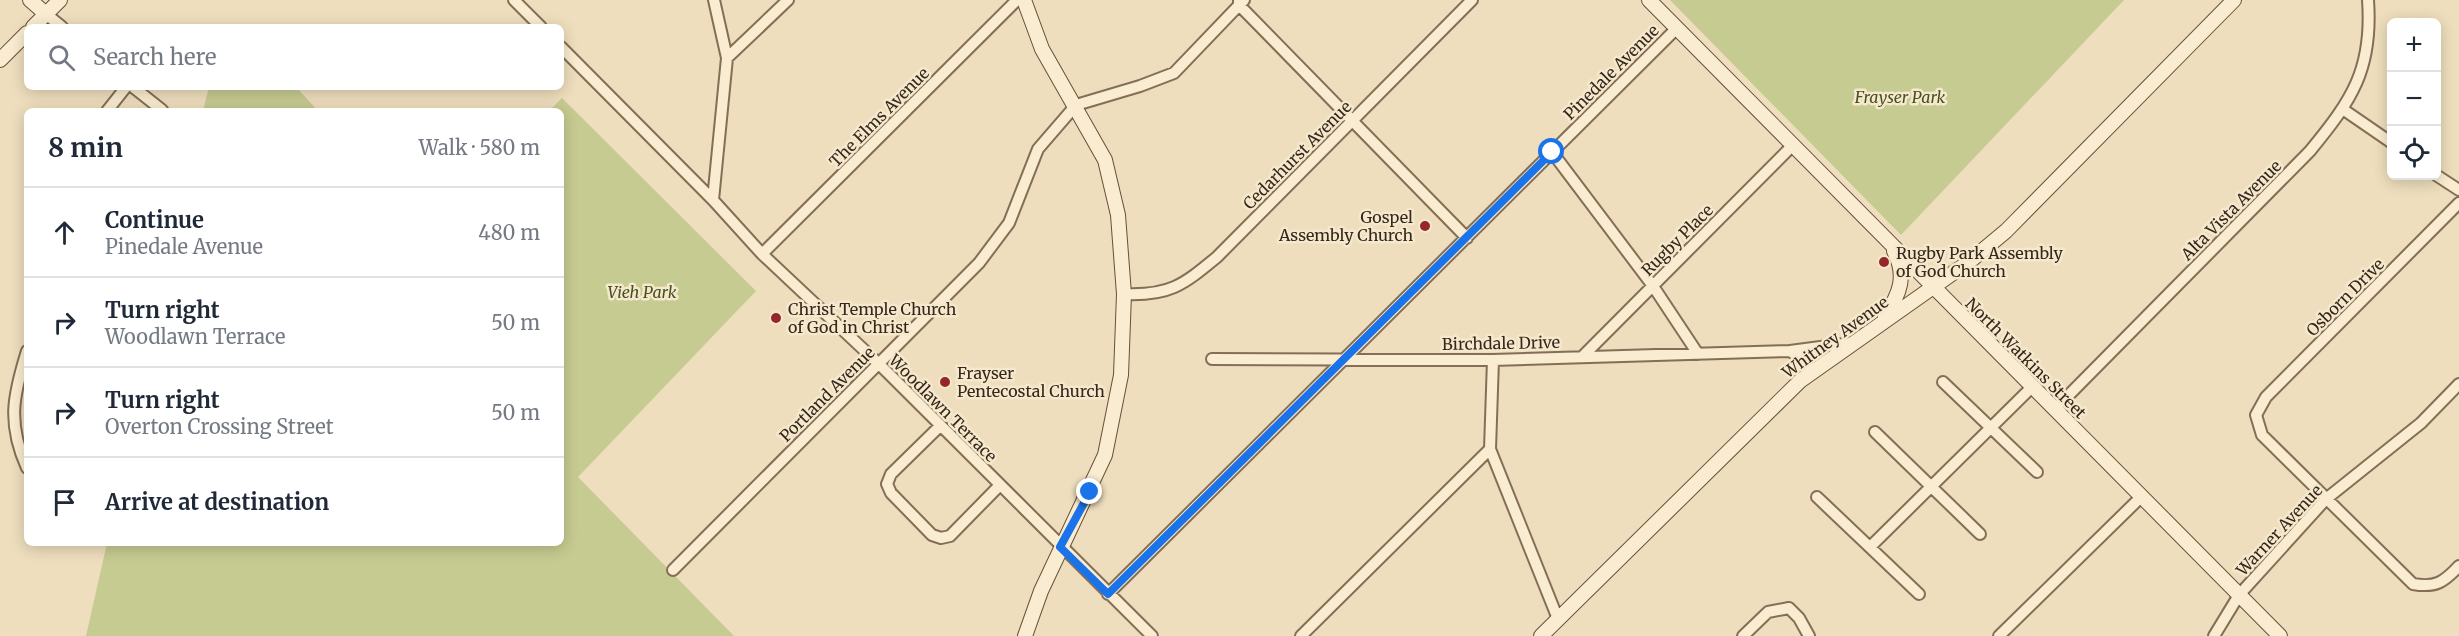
<!DOCTYPE html>
<html lang="en">
<head>
<meta charset="utf-8">
<style>
	:root { --surface:#fff; --page:#f2f2f3; --text:#1f2937; --muted:#747a83; --line:#e0e1e3 }
	body { margin:0; font-family:Merriweather,serif; background:var(--page); color:var(--text) }
	.controls { position:absolute; right:18px; top:18px; display:grid; overflow:hidden; border-radius:9px; box-shadow:0 3px 15px #0003 }
	.controls button { width:54px; height:54px; display:grid; place-items:center; padding:0; border:0; border-bottom:2px solid var(--line); background:var(--surface); color:var(--text); font:30px sans-serif }
	.stop { position:absolute; width:18px; height:18px; margin:-14px; border:4px solid #1a73e8; border-radius:50%; background:#fff }
	.stop.end { background:#1a73e8; border-color:#fff; box-shadow:0 2px 6px #0008 }
	.list { margin:0; padding:0; list-style:none }
	h2 { display:flex; justify-content:space-between; align-items:center; height:78px; margin:0; padding:0 24px; font-size:26px }
	h2 small { font-size:20px; font-weight:400; color:var(--muted) }
	.list li { display:grid; grid-template-columns:39px 1fr auto; gap:18px; align-items:center; box-sizing:border-box; height:90px; padding:0 24px; border-top:2px solid var(--line) }
	.list b { display:block; font-size:22px; white-space:nowrap }
	.list p { margin:0; font-size:20px; white-space:nowrap; color:var(--muted) }
	.list em { font-size:20px; font-style:normal; color:var(--muted) }
	.icon { flex:none; width:33px; height:33px; fill:none; stroke:currentColor; stroke-width:2; stroke-linecap:round; stroke-linejoin:round }
	.map { position:relative; flex:none; width:2459px; height:636px; overflow:hidden }
	.search { position:absolute; background:var(--surface); box-shadow:0 3px 15px #0003; left:24px; top:24px; width:540px; height:66px; display:flex; align-items:center; gap:15px; box-sizing:border-box; padding:0 21px; border-radius:9px; color:var(--muted); font-size:22px }
	.panel { position:absolute; background:var(--surface); box-shadow:0 3px 15px #0003; left:24px; top:108px; width:540px; height:438px; border-radius:9px }
	.map>svg:first-child { display:block }
</style>
</head>
<body>
<div class="map">
<svg width="2459" height="636" viewBox="0 0 2459 636">
	<rect width="100%" height="100%" fill="#eedebd"/>
	<!-- green -->
	<path fill="#c6cb91" d="M 1670,0 L 2124,0 L 1901,235 Z
		M 209,87 L 296,87 L 318,111 L 203,111 Z
		M 562,98 L 756,291 L 578,477 L 734,636 L 86,636 L 107,543 L 561,543 L 561,111 L 549,111 Z"/>
	<g fill="none" stroke-linecap="round" stroke-linejoin="round">
		<defs>
			<path id="minor" d="M 514,0 L 541,27
				M 1239,0 L 1239,5 L 1467,238
				M 46,14 L 62,27
				M 561,47 L 713,200 L 762,254 L 879,364 L 1152,636
				M 727,58 L 788,0
				M 133,87 L 162,110
				M 2344,110 L 2392,143
				M 107,111 L 126,87
				M 1552,152 L 1653,286 L 1698,354
				M 2436,175 L 2459,190
				M 713,200 L 727,58 L 714,0
				M 2459,203 L 2266,397 L 2256,415 L 2262,435 L 2413,584 C 2436,588 2444,582 2459,566
				M 762,254 L 1017,0
				M 1124,294 C 1170,296 1183,285 1217,257 L 1472,0
				M 27,351 C 13,396 7,423 27,468
				M 1582,357 L 1793,145
				M 1212,359 L 1493,360 L 1790,351
				M 1493,360 L 1490,449 L 1558,619
				M 1812,372 L 1802,359 L 1790,351 L 1851,343
				M 1943,382 L 2037,472
				M 2055,409 L 2310,151 C 2352,100 2373,69 2368,0
				M 940,426 L 891,474 L 887,484 L 891,493 L 932,535 L 941,538 L 950,536 L 999,486
				M 1875,432 L 1980,534
				M 1817,497 L 1919,594
				M 1870,547 L 2032,387
				M 673,570 L 979,263 L 1009,223 L 1038,149 L 1076,105 L 1140,86 L 1174,73 L 1244,0
				M 1108,594 L 1676,29
				M 1301,636 L 1490,449
				M 1743,636 L 1768,612 L 1789,608 L 1799,618 L 1809,636
				M 1999,636 L 2142,496
				M 2214,636 L 2239,595 L 2326,499 L 2421,423 L 2459,384"/>
			<path id="secondary" d="M 30,0 L 46,14
				M 1024,0 L 1042,49 L 1105,160 L 1118,215 L 1124,294 L 1121,375 L 1105,455 L 1041,591 L 1025,636
				M 1649,0 L 2280,636
				M 33,27 L 60,0
				M 0,60 L 27,33
				M 1885,316 C 1900,294 1907,276 1894,251
				M 1541,636 L 1800,381 L 1970,261 L 2006,231 L 2234,0"/>
		</defs>
		<!-- minor casing -->
		<use href="#minor" stroke="#856e56" stroke-width="14"/>
		<!-- secondary casing -->
		<use href="#secondary" stroke="#674f3a" stroke-width="16"/>
		<!-- minor -->
		<use href="#minor" stroke="#f9ecd0" stroke-width="10"/>
		<!-- secondary -->
		<use href="#secondary" stroke="#f9ecd0" stroke-width="14"/>
	</g>
	<g fill="none" stroke-linecap="round" stroke-linejoin="round">
		<!-- route -->
		<path stroke="#1a73e8" stroke-width="8" d="M 1090,492 L 1060,547 L 1108,594 L 1552,152"/>
	</g>
	<!-- markers -->
	<g fill="#952629" stroke="#f5e8cc" stroke-width="2">
		<circle cx="1425" cy="226" r="6"/>
		<circle cx="1884" cy="262" r="6"/>
		<circle cx="776" cy="318" r="6"/>
		<circle cx="945" cy="382" r="6"/>
	</g>
	<g text-anchor="middle" stroke-width="5" stroke-linejoin="round" paint-order="stroke">
		<!-- street labels -->
		<g font-size="16" fill="#34271b" stroke="#f5e8cc">
			<text transform="translate(1611 72) rotate(-45)" y="6">Pinedale Avenue</text>
			<text transform="translate(879 117) rotate(-45)" y="6">The Elms Avenue</text>
			<text transform="translate(1297 155) rotate(-45)" y="6">Cedarhurst Avenue</text>
			<text transform="translate(2231 210) rotate(-45)" y="6">Alta Vista Avenue</text>
			<text transform="translate(1677 240) rotate(-45)" y="6">Rugby Place</text>
			<text transform="translate(2345 297) rotate(-45)" y="6">Osborn Drive</text>
			<text transform="translate(1835 337) rotate(-36)" y="6">Whitney Avenue</text>
			<text transform="translate(1501 343) rotate(-1)" y="6">Birchdale Drive</text>
			<text transform="translate(2026 358) rotate(45)" y="6">North Watkins Street</text>
			<text transform="translate(827 394) rotate(-45)" y="6">Portland Avenue</text>
			<text transform="translate(943 408) rotate(45)" y="6">Woodlawn Terrace</text>
			<text transform="translate(2279 530) rotate(-47)" y="6">Warner Avenue</text>
		</g>
		<!-- park labels -->
		<g font-size="16" font-style="italic" fill="#465121" stroke="#f5e8cc">
			<text x="1900" y="103">Frayser Park</text>
			<text x="642" y="298">Vieh Park</text>
		</g>
		<!-- poi labels -->
		<g font-size="16" fill="#34271b" stroke="#f5e8cc" text-anchor="start">
			<text x="1413" y="223" text-anchor="end">Gospel<tspan x="1413" dy="18">Assembly Church</tspan></text>
			<text x="1896" y="259">Rugby Park Assembly<tspan x="1896" dy="18">of God Church</tspan></text>
			<text x="788" y="315">Christ Temple Church<tspan x="788" dy="18">of God in Christ</tspan></text>
			<text x="957" y="379">Frayser<tspan x="957" dy="18">Pentecostal Church</tspan></text>
		</g>
	</g>
</svg>
<div class="controls">
<button>+</button>
<button>−</button>
<button><svg class="icon" aria-label="locate" viewBox="0 0 24 24"><circle cx="12" cy="12" r="6"/><path d="M12 2v4M12 18v4M2 12h4M18 12h4"/></svg></button>
</div>
<div class="stop" style="left:1552px;top:152px"></div>
<div class="stop end" style="left:1090px;top:492px"></div>
<div class="search"><svg class="icon" aria-label="search" viewBox="0 0 24 24"><circle cx="10" cy="10" r="6"/><path d="M15 15l6 6"/></svg>Search here</div>
<section class="panel">
<h2>8 min<small>Walk · 580 m</small></h2>
<ul class="list">
<li><svg class="icon" aria-label="ahead" viewBox="0 0 24 24"><path d="M12 20V5M6 11l6-6 6 6"/></svg><div><b>Continue</b><p>Pinedale Avenue</p></div><em>480 m</em></li>
<li><svg class="icon" aria-label="right" viewBox="0 0 24 24"><path d="M7 20v-9h11M14 6l5 5-5 5"/></svg><div><b>Turn right</b><p>Woodlawn Terrace</p></div><em>50 m</em></li>
<li><svg class="icon" aria-label="right" viewBox="0 0 24 24"><path d="M7 20v-9h11M14 6l5 5-5 5"/></svg><div><b>Turn right</b><p>Overton Crossing Street</p></div><em>50 m</em></li>
<li><svg class="icon" aria-label="arrive" viewBox="0 0 24 24"><path d="M6 21V4h12l-3 4 3 4H6"/></svg><div><b>Arrive at destination</b></div></li>
</ul>
</section>
</div>
</body>
</html>
